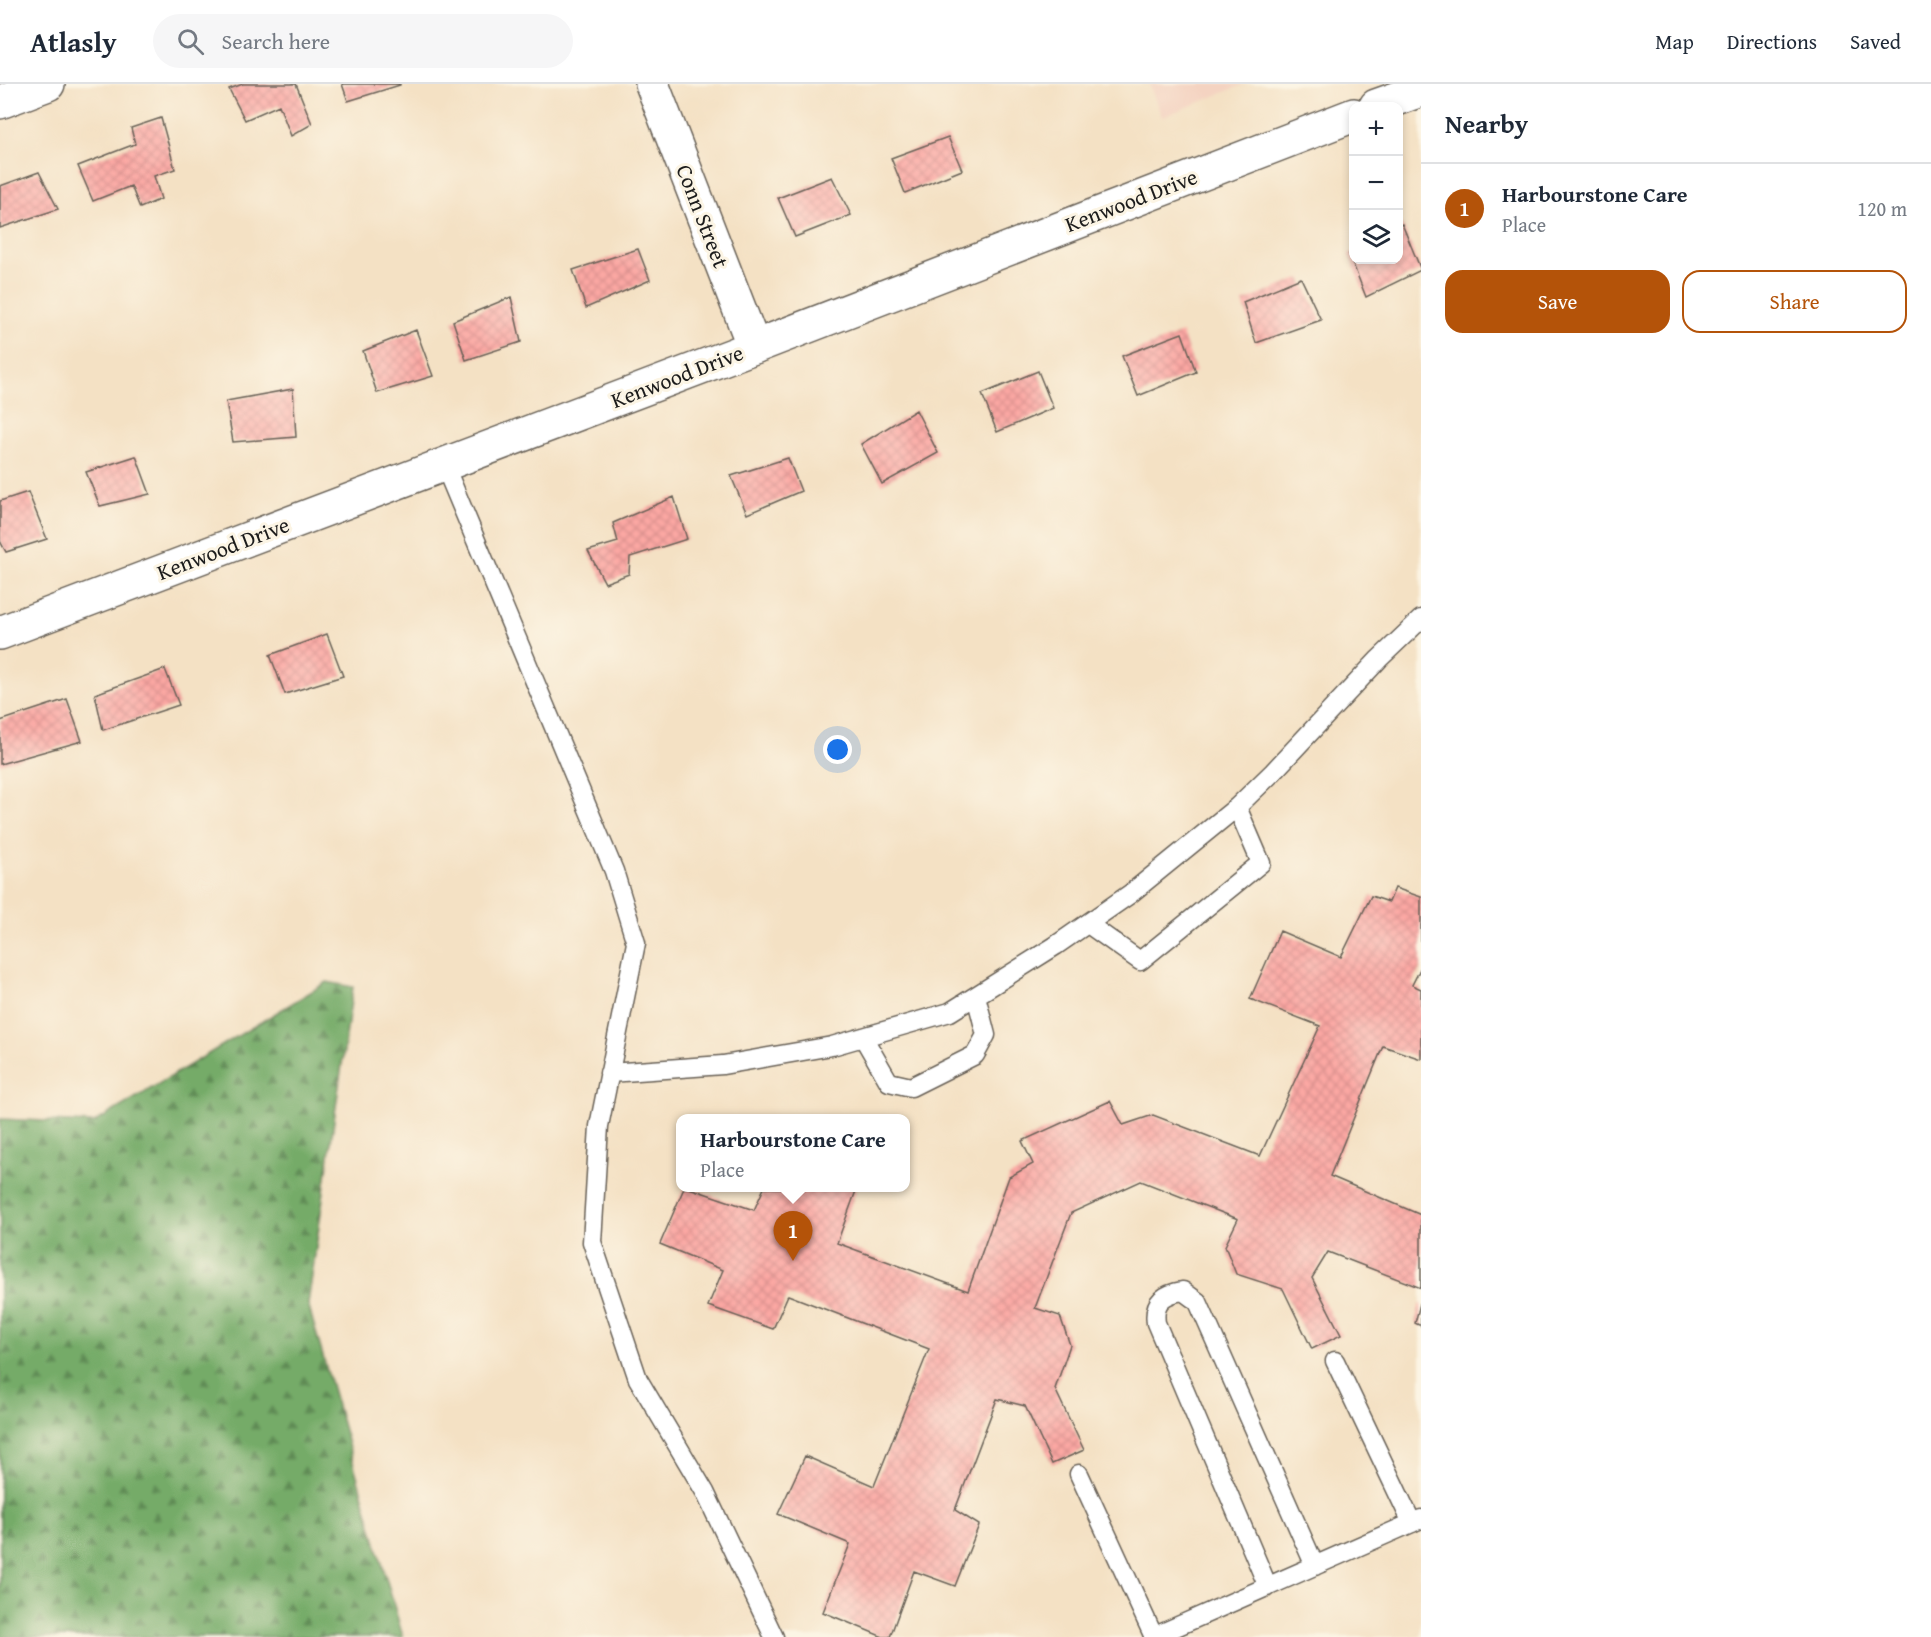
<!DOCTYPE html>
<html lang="en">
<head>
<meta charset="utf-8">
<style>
	:root { --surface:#fff; --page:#f6f6f7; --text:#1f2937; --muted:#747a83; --line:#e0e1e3; --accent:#b45309 }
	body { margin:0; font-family:"Gentium Book Plus",serif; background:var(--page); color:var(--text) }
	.controls { position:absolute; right:18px; top:18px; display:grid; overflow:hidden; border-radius:12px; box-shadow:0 3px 9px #0003 }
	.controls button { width:54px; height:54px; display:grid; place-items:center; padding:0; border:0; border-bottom:2px solid var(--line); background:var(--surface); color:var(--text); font:30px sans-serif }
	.you { position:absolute; left:838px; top:666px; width:21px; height:21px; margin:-15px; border:4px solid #fff; border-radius:50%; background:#1a73e8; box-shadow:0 0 0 9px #1a73e833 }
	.badge { display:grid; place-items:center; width:39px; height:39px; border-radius:50%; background:var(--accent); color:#fff; font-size:20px; font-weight:700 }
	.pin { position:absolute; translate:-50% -50px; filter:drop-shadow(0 2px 3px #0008) }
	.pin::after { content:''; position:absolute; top:32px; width:21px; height:18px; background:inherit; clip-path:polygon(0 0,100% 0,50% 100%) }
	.popup { position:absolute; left:676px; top:1030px; width:234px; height:78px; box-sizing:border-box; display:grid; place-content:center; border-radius:12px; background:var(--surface); filter:drop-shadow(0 2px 4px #0005); font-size:20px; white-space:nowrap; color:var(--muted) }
	.popup b { font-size:22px; color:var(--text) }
	.popup::after { content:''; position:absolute; left:50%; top:100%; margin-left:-12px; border:12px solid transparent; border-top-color:var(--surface) }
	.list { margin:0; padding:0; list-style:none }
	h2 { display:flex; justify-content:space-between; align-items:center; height:78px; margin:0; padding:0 24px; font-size:26px }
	h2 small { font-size:20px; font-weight:400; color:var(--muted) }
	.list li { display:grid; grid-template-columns:39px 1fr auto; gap:18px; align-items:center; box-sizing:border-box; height:90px; padding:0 24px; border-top:2px solid var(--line) }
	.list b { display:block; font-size:22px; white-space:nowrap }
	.list p { margin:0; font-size:20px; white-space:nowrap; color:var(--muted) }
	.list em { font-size:20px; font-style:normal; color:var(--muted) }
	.actions { display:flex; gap:12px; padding:18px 24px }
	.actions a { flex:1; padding:14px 0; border:2px solid var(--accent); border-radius:18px; text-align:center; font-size:21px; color:var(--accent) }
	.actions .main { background:var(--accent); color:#fff }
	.icon { flex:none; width:33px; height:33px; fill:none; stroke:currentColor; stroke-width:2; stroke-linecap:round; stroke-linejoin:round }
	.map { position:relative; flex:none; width:1421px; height:1553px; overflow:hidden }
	header { display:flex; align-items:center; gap:36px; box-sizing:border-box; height:84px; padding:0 30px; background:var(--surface); border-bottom:2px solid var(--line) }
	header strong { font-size:28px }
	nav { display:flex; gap:33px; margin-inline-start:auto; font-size:21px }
	.search { width:420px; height:54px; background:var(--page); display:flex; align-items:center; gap:15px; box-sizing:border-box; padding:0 21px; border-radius:33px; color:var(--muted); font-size:22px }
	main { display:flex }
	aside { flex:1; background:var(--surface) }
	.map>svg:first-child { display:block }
</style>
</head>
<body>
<header>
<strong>Atlasly</strong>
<div class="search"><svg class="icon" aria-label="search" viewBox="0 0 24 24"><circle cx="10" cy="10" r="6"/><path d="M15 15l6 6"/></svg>Search here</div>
<nav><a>Map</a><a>Directions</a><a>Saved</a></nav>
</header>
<main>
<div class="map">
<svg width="1421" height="1553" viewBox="0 0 1421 1553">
	<defs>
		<pattern id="forest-firs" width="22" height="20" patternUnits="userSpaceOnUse" patternTransform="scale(1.5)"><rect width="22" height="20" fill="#75ab68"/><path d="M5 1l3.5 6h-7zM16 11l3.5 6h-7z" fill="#5f8a55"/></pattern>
		<pattern id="building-cross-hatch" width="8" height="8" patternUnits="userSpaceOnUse" patternTransform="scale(1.5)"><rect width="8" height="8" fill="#fba7a3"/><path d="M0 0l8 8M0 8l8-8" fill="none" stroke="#d78f8c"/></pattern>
	</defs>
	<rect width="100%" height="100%" fill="#fcf5e5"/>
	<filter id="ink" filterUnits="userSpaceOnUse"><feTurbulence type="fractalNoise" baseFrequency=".0167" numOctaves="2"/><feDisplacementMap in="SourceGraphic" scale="12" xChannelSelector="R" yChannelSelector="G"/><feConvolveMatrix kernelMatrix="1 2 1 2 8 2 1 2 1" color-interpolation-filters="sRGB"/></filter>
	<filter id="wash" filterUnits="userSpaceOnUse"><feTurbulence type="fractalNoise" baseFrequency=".008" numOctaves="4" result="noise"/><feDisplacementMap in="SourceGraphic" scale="24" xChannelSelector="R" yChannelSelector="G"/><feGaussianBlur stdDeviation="1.35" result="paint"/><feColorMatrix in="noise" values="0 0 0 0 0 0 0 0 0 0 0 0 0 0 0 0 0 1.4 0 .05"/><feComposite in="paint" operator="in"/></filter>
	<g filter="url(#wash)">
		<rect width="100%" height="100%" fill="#f4e1c4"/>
		<!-- built -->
		<path fill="#f4d3c1" d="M 1149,0 L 1245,0 L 1162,33 Z"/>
		<!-- forest -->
		<path fill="url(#forest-firs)" stroke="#486442" stroke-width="1.5" d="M 327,898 L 353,903 L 308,1220 L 403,1553 L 0,1553 L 0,1035 L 94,1039 Z"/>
		<g id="blocks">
			<!-- building -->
			<path fill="url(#building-cross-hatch)" d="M 243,0 L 296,0 L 312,40 L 291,52 L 279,21 L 245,36 L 229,5 Z
				M 342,0 L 400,0 L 400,1 L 348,17 Z
				M 161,34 L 175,85 L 154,92 L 161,115 L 140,124 L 131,102 L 93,117 L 78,82 L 135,60 L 131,44 Z
				M 948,53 L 962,86 L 905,109 L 891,74 Z
				M 39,88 L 58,125 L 0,144 L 0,102 Z
				M 832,93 L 851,131 L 795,153 L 778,114 Z
				M 1402,140 L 1421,186 L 1366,213 L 1349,170 L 1354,168 L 1354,176 L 1398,176 L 1398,142 Z
				M 638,165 L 650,196 L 586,224 L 573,186 Z
				M 1301,194 L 1321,236 L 1256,259 L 1243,218 Z
				M 511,213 L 521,258 L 466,276 L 453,237 Z
				M 416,246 L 433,292 L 377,309 L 363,267 Z
				M 1182,249 L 1196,288 L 1138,312 L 1122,272 Z
				M 1038,287 L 1053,324 L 997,348 L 982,310 Z
				M 293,305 L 296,353 L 233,358 L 226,317 Z
				M 916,326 L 938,369 L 882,400 L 861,360 Z
				M 136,372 L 150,410 L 100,422 L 86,388 Z
				M 788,374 L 801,407 L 747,430 L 731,392 Z
				M 28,408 L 47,455 L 6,468 L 0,457 L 0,417 Z
				M 674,413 L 687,455 L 630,473 L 629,490 L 605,499 L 588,467 L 618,458 L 613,439 Z
				M 327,550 L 343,592 L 285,610 L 270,571 Z
				M 165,585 L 179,621 L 103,646 L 95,610 Z
				M 67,615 L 82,657 L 0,680 L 0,637 Z
				M 1395,804 L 1421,813 L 1421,883 L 1412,901 L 1421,905 L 1421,975 L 1383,962 L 1330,1092 L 1421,1131 L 1421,1204 L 1328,1168 L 1312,1194 L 1341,1251 L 1312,1265 L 1283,1205 L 1236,1190 L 1225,1162 L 1238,1135 L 1141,1097 L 1071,1129 L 1035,1224 L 1060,1232 L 1070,1261 L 1055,1305 L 1084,1366 L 1052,1380 L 1025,1322 L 997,1315 L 955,1426 L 979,1441 L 955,1502 L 914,1487 L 890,1553 L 883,1553 L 823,1528 L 850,1460 L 778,1430 L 805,1372 L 874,1402 L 929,1265 L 788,1211 L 773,1245 L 708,1222 L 723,1186 L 660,1160 L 684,1104 L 689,1104 L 754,1126 L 764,1104 L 857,1104 L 837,1159 L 968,1207 L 1009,1093 L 1033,1080 L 1022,1057 L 1110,1017 L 1123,1041 L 1153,1031 L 1260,1072 L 1320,942 L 1250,915 L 1280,847 L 1341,873 L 1371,812 L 1389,818 Z
				M 1420,1220 L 1421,1221 L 1421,1242 L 1415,1239 Z"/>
		</g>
	</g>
	<g filter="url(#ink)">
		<use href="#blocks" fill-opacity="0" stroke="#686157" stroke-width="1.5"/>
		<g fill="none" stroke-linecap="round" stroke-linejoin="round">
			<defs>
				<path id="lane" d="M 444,380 L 614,787 L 636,859 L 599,1042 L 592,1158 L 638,1295 L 705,1408 L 774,1553
					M 1088,840 L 1140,877 L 1261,779 L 1237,723
					M 863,953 L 889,998 L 911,1003 L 975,971 L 986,951 L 976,912
					M 609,989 L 723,981 L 832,962 L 950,928 L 1055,862 L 1130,810 L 1237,723 L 1273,688 L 1379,575 L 1421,535
					M 1335,1277 L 1412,1439
					M 1079,1390 L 1154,1553
					M 1268,1503 L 1156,1239 C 1153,1218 1163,1210 1183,1207 L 1198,1218 L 1315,1482
					M 1153,1553 L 1421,1435"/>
				<path id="street" d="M 652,0 L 754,263
					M 0,18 L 48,0"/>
				<path id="secondary" d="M 1376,22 L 1421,6
					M 0,549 L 754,263 L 1354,31"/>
			</defs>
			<!-- lane casing -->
			<use href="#lane" stroke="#686157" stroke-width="21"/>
			<!-- street casing -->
			<use href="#street" stroke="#686157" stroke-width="36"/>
			<!-- secondary casing -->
			<use href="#secondary" stroke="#686157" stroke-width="36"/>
			<!-- lane -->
			<use href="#lane" stroke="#fff" stroke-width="18"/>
			<!-- street -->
			<use href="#street" stroke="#fff" stroke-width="33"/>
			<!-- secondary -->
			<use href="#secondary" stroke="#fff" stroke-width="33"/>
		</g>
	</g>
	<g text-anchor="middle" stroke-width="6" stroke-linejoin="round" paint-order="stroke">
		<!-- street labels -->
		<g font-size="22" fill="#1c1c1c" stroke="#fcf5e5">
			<text transform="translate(1131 116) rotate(-21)" y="8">Kenwood Drive</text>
			<text transform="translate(703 132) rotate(69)" y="8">Conn Street</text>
			<text transform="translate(677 292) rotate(-21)" y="8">Kenwood Drive</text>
			<text transform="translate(223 464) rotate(-21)" y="8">Kenwood Drive</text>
		</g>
	</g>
</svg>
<div class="controls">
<button>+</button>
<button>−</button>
<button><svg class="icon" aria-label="layers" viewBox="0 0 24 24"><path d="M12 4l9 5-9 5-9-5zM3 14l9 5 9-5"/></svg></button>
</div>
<div class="you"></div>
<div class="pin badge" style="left:793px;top:1177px">1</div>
<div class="popup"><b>Harbourstone Care</b>Place</div>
</div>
<aside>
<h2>Nearby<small></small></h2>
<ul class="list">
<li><span class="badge">1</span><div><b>Harbourstone Care</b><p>Place</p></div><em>120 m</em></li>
</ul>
<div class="actions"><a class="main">Save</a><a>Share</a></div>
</aside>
</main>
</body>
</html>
